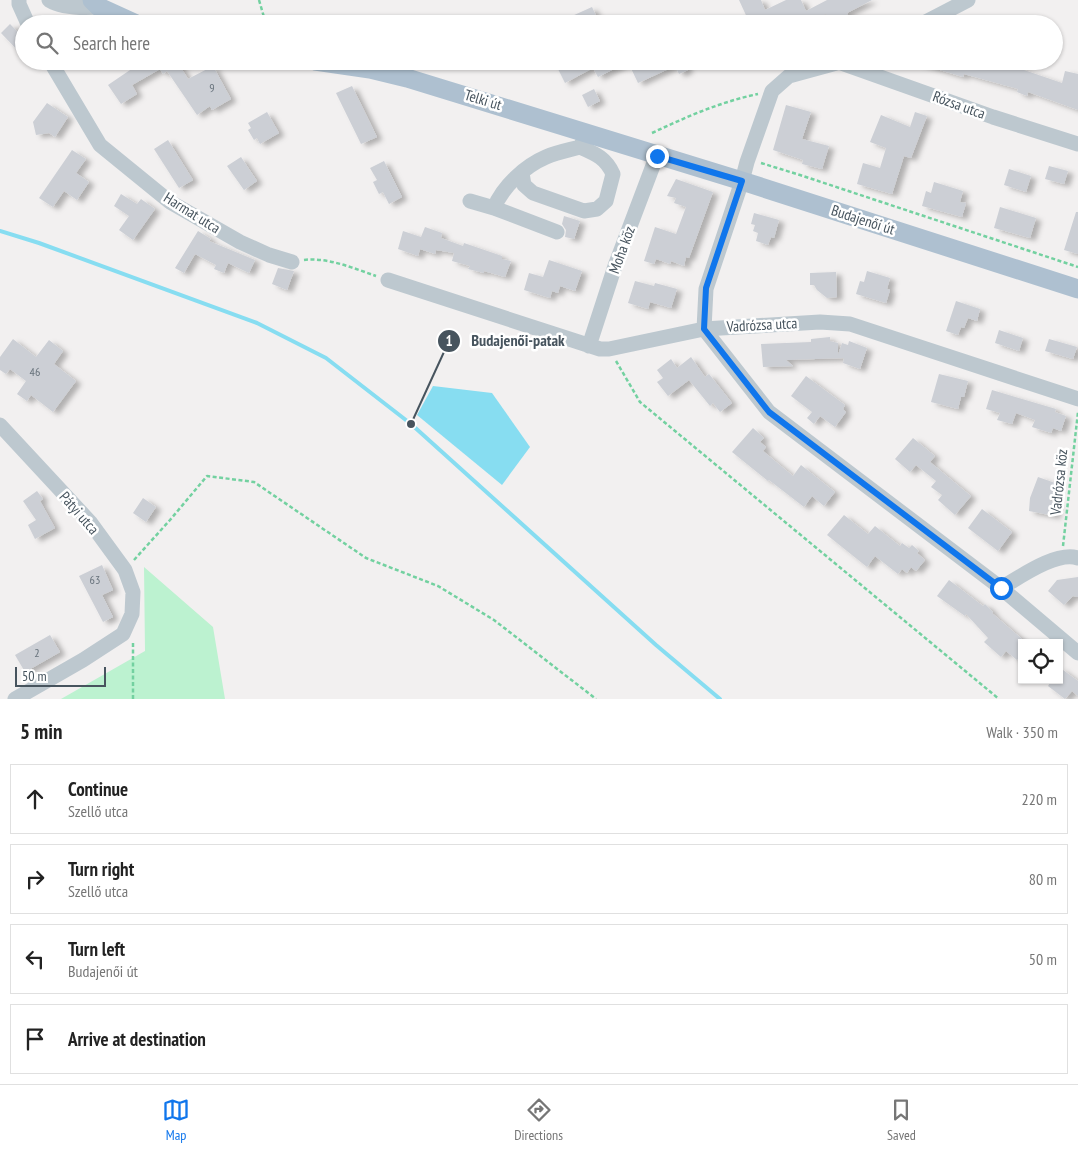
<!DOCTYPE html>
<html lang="en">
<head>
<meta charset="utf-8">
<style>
	:root { --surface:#fff; --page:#f2f2f2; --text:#222; --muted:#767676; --line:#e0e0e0; --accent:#1076ec }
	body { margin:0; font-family:"PT Sans Narrow",sans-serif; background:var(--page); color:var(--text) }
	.controls { position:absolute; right:15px; bottom:15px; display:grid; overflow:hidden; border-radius:0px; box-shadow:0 1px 4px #0004 }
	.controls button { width:45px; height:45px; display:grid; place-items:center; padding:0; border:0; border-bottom:1px solid var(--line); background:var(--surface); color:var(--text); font:25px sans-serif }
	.scale { position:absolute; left:15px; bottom:12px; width:91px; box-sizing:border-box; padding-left:5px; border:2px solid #47545e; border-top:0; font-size:14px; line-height:18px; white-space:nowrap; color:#47545e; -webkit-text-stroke:4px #fff; paint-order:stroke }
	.stop { position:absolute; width:15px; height:15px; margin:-11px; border:4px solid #1076ec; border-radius:50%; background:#fff }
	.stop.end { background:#1076ec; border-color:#fff; box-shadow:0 1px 5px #0008 }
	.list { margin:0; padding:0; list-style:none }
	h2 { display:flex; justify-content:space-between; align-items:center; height:65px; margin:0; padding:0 20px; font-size:21px }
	h2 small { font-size:16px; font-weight:400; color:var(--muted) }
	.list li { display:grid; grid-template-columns:32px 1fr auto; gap:15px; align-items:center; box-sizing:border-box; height:70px; margin:0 10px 10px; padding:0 10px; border:1px solid var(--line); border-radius:0px }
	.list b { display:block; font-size:19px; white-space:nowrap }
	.list p { margin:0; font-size:16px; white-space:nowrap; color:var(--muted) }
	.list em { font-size:16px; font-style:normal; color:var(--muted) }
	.icon { flex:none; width:28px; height:28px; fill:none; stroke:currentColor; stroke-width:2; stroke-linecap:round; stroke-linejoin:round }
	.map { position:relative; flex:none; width:1078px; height:699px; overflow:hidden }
	.search { position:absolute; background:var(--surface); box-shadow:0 1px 4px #0004; left:15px; right:15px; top:15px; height:55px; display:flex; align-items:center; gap:12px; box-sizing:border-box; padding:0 18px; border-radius:28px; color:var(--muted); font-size:19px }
	.sheet { height:385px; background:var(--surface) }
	nav { display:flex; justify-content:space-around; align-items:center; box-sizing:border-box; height:70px; border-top:1px solid var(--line); background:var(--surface); font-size:14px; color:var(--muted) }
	nav a { display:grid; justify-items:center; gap:2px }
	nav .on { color:var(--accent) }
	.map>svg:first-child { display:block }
</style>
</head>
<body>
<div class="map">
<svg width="1078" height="699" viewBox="0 0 1078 699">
	<defs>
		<filter id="shadow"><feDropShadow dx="5.5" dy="3" stdDeviation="2.5" flood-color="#0004"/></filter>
	</defs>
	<rect width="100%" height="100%" fill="#f2f0f0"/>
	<!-- green -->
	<path fill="#bcf2d0" d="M 144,567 L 213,627 L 225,699 L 61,699 L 145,651 Z"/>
	<!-- water -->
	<path fill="#87ddf1" d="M 433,386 L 492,393 L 530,447 L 502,485 L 417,415 Z"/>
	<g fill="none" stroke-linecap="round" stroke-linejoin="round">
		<!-- stream -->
		<path stroke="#87ddf1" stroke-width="4" d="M 0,231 L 39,243 L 257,323 L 326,358 L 411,424 L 656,645 L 720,699"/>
	</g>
	<!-- building -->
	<path fill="#cccfd5" filter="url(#shadow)" d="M 739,0 L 761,0 L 765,10 L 786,0 L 801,0 L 806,11 L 827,0 L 872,0 L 847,13 L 848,14 L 831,23 L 826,14 L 805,24 L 750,24 Z
		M 592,7 L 600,24 L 576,24 L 572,16 Z
		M 10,24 L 24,38 L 24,57 L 1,33 Z
		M 130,61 L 181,61 L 178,63 L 188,79 L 213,66 L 231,99 L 212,110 L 210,106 L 197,115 L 167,71 L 163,74 L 160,69 L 132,85 L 137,94 L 121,104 L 108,85 L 133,68 Z
		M 554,61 L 686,61 L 684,62 L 688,70 L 679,74 L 675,66 L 638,83 L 628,62 L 598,77 L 593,68 L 565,83 Z
		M 921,61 L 1014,61 L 1019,63 L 1018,68 L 1062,83 L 1065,71 L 1078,74 L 1078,110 L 1028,92 L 1027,96 L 1017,92 L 1018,89 L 964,74 L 963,77 L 920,64 Z
		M 352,86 L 377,137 L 361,144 L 336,93 Z
		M 594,89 L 600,101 L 588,107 L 582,95 Z
		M 47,103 L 68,117 L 55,137 L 49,133 L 36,135 L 33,122 Z
		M 786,105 L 811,112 L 802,139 L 829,146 L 822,169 L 802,164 L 803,160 L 773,150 Z
		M 267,112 L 279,133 L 260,144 L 257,138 L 254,140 L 248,130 L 251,128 L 248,123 Z
		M 915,112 L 927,116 L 911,158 L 904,156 L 892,194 L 857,184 L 863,163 L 880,168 L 886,148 L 870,142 L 881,115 L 910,127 Z
		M 168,140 L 193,180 L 179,188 L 154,149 Z
		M 72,150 L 86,159 L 76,173 L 89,182 L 77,200 L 64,191 L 53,207 L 39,198 Z
		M 241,157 L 257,181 L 244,190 L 227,166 Z
		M 384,161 L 402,197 L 389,204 L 383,192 L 379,194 L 373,182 L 377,180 L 370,168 Z
		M 1049,166 L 1068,171 L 1064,184 L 1045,179 Z
		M 1009,169 L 1031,176 L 1026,192 L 1004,185 Z
		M 676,179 L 713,192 L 689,258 L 686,257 L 684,266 L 671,261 L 670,264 L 656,259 L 654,264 L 644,261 L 655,227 L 676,234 L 686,207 L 674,203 L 676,198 L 667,196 Z
		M 934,182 L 963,191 L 960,202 L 966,203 L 962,217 L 922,206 L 926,191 L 931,193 Z
		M 121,194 L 137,204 L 141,199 L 155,209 L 133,240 L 119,230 L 129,216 L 114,206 Z
		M 1000,207 L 1036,218 L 1030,238 L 994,228 Z
		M 1076,212 L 1078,212 L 1078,254 L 1064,250 Z
		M 754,213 L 779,220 L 774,238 L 771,237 L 768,245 L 756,241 L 758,233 L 753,231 L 755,225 L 751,224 Z
		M 564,216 L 580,221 L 574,239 L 565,237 L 566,230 L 562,224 Z
		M 425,227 L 442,233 L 441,238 L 463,246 L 464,243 L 502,256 L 502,259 L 511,261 L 505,277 L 484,271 L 484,273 L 468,269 L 470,266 L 452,261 L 454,253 L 436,250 L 435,254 L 420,249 L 418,256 L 398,249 L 403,231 L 421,237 Z
		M 198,231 L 211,239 L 209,241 L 255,260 L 249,273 L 228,263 L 224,273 L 214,269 L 216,265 L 195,254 L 184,273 L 175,268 Z
		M 549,260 L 582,271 L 575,291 L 560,286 L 558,293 L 552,291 L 550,298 L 524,290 L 529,273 L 543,277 Z
		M 278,268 L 294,271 L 287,290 L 272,284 Z
		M 867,271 L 890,278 L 887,289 L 890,290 L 886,303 L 856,294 L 860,281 L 864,282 Z
		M 836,272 L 837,297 L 827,298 L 817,290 L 814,285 L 810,285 L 810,273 Z
		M 635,281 L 654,286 L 655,283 L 677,289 L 671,308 L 650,302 L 648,309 L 628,303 Z
		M 956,301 L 980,309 L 977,321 L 968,318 L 964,328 L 961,327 L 958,335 L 946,331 Z
		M 999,330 L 1023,338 L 1019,351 L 995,343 Z
		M 830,337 L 830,341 L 838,343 L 838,355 L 842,343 L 848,345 L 849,341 L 867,348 L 860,369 L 843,363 L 844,358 L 786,360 L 793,366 L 763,367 L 761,344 L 811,342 L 811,339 Z
		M 13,339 L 36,357 L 49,340 L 63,351 L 54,364 L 76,381 L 53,412 L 31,395 L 27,401 L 17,394 L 26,381 L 10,369 L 6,374 L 0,370 L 0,357 Z
		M 1049,339 L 1077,347 L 1073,359 L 1045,351 Z
		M 691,357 L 705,377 L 709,374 L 732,403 L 720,412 L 713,403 L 710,406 L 689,380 L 668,396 L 657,382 L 663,378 L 657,370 L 671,359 L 677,368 Z
		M 939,374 L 968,381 L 964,397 L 961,397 L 958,409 L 931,402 Z
		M 806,376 L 845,405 L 843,409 L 846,412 L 835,427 L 820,416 L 814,424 L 807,418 L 812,412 L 791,396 Z
		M 992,390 L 1056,409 L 1055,412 L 1066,416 L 1061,431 L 1053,428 L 1051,433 L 1032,427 L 1035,420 L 1016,413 L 1012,424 L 997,420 L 1000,413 L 986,409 Z
		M 753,428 L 764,438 L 760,442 L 766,447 L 763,451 L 793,476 L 801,465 L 835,492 L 824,506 L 812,496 L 804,507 L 769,480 L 768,481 L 732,452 Z
		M 913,438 L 935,456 L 930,462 L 971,496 L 955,515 L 938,500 L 942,495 L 931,487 L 936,481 L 916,465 L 910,472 L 895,459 Z
		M 1038,477 L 1058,484 L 1050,501 L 1057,502 L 1055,516 L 1029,511 L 1030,498 Z
		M 37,491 L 43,499 L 40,501 L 55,528 L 35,539 L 28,525 L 36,520 L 23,501 Z
		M 143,498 L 156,507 L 146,522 L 133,513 Z
		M 982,509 L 1012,532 L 998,551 L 968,528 Z
		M 844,515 L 868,534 L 875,526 L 900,546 L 902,543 L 909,548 L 912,545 L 919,551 L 917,553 L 925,560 L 916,571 L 911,567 L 907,573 L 902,569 L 898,574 L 875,556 L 867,567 L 827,535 Z
		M 102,565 L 113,590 L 102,595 L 113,617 L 103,622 L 79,576 Z
		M 1078,577 L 1078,597 L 1073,596 L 1064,605 L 1048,591 L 1057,580 Z
		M 949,580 L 983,606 L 985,604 L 993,612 L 992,613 L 1022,639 L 1022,654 L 1017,660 L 1006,651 L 1001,657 L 984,642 L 988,638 L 966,614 L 965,616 L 937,596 Z
		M 50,635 L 60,652 L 25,672 L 15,655 Z
		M 1059,667 L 1078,681 L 1078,696 L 1072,691 L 1065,699 L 1048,686 L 1052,680 L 1059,680 Z"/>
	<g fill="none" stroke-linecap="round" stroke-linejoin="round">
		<!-- path -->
		<path stroke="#73d1a0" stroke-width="2.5" stroke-dasharray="4 2.5" stroke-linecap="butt" d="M 259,0 L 266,24
			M 652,133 C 686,117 720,102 758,94
			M 761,163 L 800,175 L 1078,267
			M 304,260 C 327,257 353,268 376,276
			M 616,361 L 640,402 L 999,699
			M 1063,546 L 1078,412
			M 134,560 L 170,520 L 207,476 L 254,482 L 366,558 L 438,586 L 494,620 L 596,699
			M 133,699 L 133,643"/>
		<!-- minor -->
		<path stroke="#bdc8cf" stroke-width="15" d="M 19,0 L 19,4 L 28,24
			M 49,0 C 62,8 84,8 99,7
			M 922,24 L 968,0
			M 50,61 L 100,145 L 170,202 L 240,242 L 269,255 L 292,262
			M 844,61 L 789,76 L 772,91 L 747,162 L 742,181 L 706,289 L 704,329 L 769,412 L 1001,588 L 1078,653
			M 841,63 L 993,117 L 1078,144
			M 522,173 L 524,185 L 533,193 L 584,211 L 597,209 L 606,201 L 613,174 C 606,158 596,154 580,147
			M 470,201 L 494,208
			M 557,232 L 494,208 C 503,186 525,166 546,157 C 557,152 569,150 580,147 L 587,133
			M 388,280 L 600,349 L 609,349 L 704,329 L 820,322 L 850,324 L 1078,399
			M 589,346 L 615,266 L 657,155
			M 0,425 L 90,522 L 125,570 L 133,592 L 132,614 L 123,634 L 83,660 L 15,699
			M 1001,588 C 1020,577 1056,551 1078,558"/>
		<!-- major -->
		<path stroke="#aec0d0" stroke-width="19" d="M 92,0 L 99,7 L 136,24
			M 315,61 L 370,69 L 407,78 L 742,181 L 1078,289"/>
	</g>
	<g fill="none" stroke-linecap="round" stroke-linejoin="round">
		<!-- route -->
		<path stroke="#1076ec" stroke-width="6" d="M 657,156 L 742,181 L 706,288 L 704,329 L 769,412 L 1001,588"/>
	</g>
	<g text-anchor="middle" stroke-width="5" stroke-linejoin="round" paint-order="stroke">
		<!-- number labels -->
		<g font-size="12" fill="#68737c">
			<text x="212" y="92">9</text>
			<text x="35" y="376">46</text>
			<text x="95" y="584">63</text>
			<text x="37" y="657">2</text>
		</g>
		<!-- street labels -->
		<g font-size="15" fill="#47545e" stroke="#fff">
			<text transform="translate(483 100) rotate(17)" y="5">Telki út</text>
			<text transform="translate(959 105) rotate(20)" y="5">Rózsa utca</text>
			<text transform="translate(192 213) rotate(32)" y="5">Harmat utca</text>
			<text transform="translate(863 220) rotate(18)" y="5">Budajenői út</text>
			<text transform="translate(622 250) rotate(-70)" y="5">Moha köz</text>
			<text transform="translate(762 325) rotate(-3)" y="5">Vadrózsa utca</text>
			<text transform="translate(1059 482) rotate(-84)" y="5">Vadrózsa köz</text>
			<text transform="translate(79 513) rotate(49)" y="5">Pátyi utca</text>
		</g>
	</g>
	<!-- callouts -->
	<path fill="none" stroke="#47545e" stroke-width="2" d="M411 424L449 341"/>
	<g fill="#47545e" stroke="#fff" stroke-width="2">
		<circle cx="411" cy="424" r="5"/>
		<circle cx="449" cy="341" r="12"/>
	</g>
	<g font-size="15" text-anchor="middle" font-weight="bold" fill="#fff">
		<text x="449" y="346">1</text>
	</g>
	<g font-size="16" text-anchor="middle" font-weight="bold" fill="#47545e" stroke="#fff" stroke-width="5" stroke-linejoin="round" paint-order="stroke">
		<text x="518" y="346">Budajenői-patak</text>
	</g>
</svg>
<div class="controls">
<button><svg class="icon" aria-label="locate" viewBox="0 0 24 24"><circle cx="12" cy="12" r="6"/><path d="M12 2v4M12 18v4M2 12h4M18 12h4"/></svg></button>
</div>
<div class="scale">50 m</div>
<div class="stop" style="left:1001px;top:588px"></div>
<div class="stop end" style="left:657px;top:156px"></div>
<div class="search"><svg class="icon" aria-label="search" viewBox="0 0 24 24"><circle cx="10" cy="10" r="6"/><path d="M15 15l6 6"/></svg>Search here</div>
</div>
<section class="sheet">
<h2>5 min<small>Walk · 350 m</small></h2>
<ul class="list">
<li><svg class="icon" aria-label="ahead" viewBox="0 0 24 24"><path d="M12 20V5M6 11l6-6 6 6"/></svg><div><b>Continue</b><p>Szellő utca</p></div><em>220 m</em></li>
<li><svg class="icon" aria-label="right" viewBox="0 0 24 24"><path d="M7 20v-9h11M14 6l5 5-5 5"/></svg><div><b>Turn right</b><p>Szellő utca</p></div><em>80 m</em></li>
<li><svg class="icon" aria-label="left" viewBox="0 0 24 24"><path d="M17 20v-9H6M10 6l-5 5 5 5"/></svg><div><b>Turn left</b><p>Budajenői út</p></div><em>50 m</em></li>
<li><svg class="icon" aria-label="arrive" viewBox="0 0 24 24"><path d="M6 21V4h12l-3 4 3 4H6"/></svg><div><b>Arrive at destination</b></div></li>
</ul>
</section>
<nav>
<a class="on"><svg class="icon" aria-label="map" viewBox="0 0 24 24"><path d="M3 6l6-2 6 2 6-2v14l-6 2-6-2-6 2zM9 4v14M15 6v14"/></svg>Map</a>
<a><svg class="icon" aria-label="directions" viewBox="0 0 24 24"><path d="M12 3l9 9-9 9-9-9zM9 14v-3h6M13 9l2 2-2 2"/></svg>Directions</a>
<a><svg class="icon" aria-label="saved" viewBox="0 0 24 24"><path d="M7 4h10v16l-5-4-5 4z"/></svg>Saved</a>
</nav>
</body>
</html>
